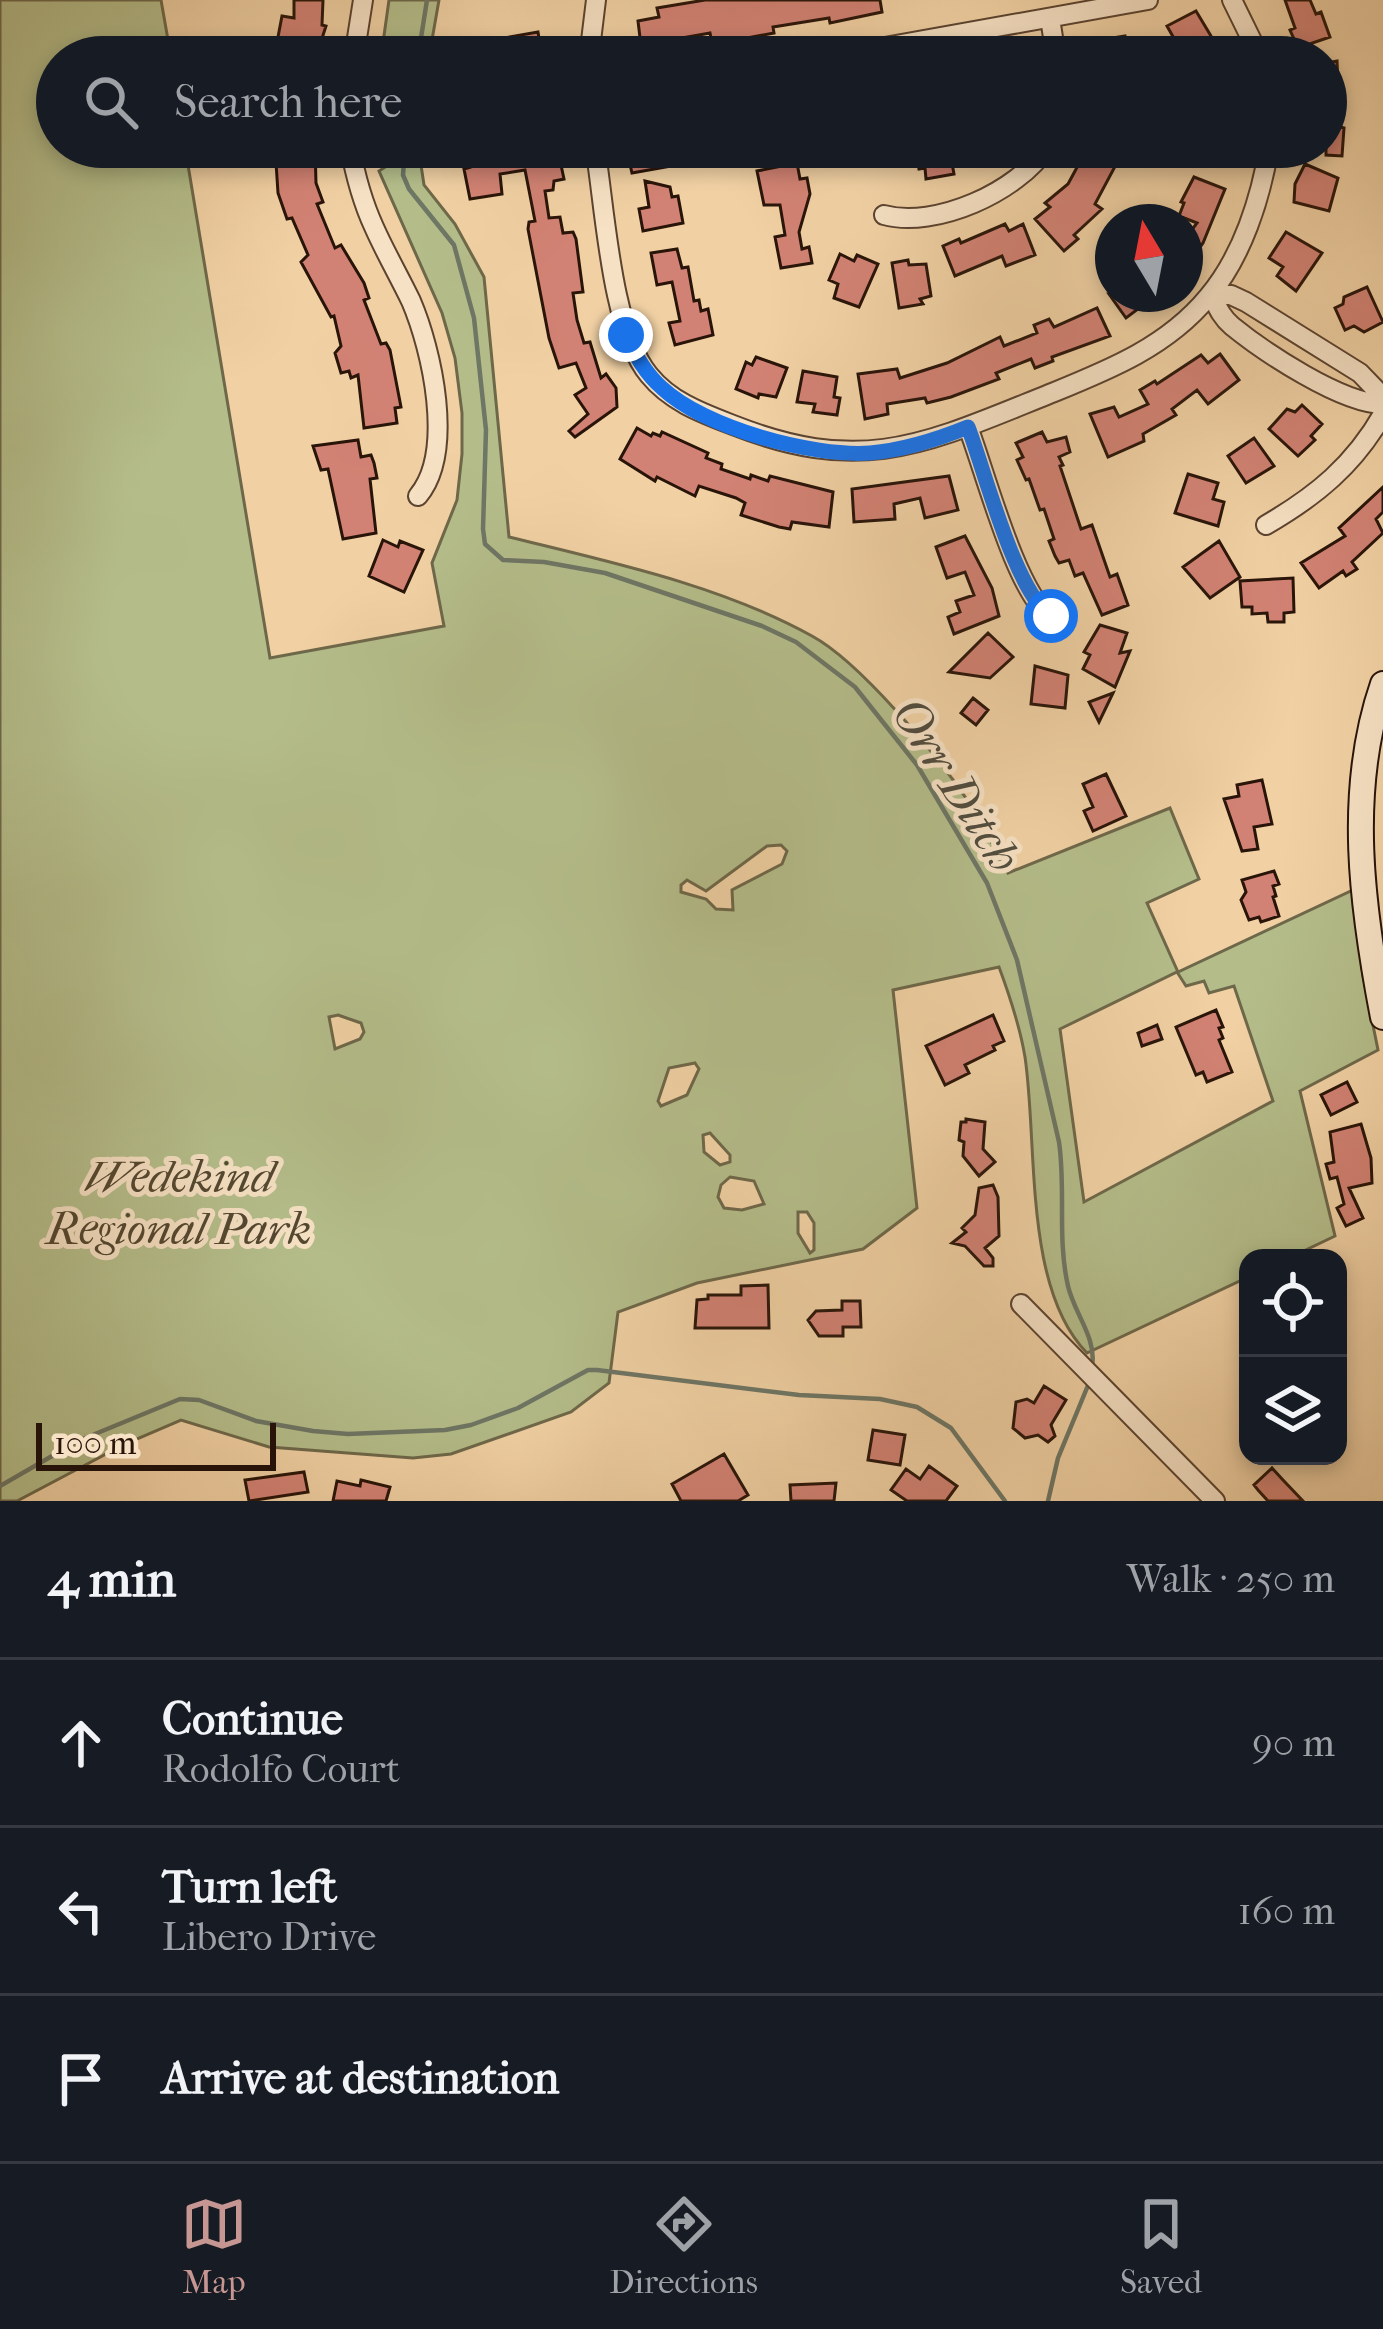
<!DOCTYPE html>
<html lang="en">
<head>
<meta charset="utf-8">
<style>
	:root { --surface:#171b24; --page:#20242c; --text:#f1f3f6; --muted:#9ea1a6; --line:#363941; --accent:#c59692 }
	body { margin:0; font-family:"IM FELL French Canon",serif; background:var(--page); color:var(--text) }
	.controls { position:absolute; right:36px; bottom:36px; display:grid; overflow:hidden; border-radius:24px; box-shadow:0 6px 18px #0003 }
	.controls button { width:108px; height:108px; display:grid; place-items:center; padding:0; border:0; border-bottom:3px solid var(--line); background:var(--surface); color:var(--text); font:60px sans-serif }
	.compass { position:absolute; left:1095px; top:204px; width:108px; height:108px; border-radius:50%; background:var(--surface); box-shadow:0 6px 18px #0003; rotate:350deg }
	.scale { position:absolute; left:36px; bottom:30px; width:240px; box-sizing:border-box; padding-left:12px; border:6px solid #291409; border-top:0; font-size:33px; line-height:42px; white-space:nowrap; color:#291409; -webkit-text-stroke:9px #f6e1c4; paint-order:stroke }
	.stop { position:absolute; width:36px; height:36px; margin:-27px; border:9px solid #1a73e8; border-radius:50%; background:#fff }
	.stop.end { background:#1a73e8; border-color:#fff; box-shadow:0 3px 12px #0008 }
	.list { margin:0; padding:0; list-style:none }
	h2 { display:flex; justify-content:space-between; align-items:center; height:156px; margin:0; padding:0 48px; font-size:51px }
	h2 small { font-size:39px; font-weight:400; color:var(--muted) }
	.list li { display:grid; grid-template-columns:78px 1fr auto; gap:36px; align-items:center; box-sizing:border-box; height:168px; padding:0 48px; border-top:3px solid var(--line) }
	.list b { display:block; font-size:45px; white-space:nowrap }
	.list p { margin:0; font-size:39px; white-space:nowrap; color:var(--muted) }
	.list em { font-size:39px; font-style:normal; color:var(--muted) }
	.icon { flex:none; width:66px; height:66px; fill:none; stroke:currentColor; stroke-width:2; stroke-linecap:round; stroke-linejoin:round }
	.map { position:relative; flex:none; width:1383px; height:1501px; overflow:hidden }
	.search { position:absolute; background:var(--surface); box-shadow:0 6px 18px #0003; left:36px; right:36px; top:36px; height:132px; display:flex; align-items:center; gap:30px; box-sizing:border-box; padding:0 42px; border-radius:66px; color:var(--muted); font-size:45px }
	.sheet { height:660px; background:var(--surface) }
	nav { display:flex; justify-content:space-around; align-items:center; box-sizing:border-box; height:168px; border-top:3px solid var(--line); background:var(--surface); font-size:33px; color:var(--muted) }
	nav a { display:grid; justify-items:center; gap:6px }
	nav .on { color:var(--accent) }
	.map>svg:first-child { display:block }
</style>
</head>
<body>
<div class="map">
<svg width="1383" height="1501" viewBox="0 0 1383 1501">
	<rect width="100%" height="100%" fill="#f1d1a4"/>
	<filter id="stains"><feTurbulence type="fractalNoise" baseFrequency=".00167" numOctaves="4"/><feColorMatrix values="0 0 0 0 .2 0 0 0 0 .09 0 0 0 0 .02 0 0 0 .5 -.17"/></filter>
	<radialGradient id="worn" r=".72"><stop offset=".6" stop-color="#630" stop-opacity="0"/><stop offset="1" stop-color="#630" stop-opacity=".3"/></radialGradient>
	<!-- green -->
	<path fill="#b4bd8a" stroke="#6e684a" stroke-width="3" fill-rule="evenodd" d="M 0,0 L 161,0 L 171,57 L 57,57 L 57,147 L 185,147 L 270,658 L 444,626 L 432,563 L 457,500 L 462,454 L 462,413 L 455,358 L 442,313 L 379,171 L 393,162 L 421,165 L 424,185 L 455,224 L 484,277 L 509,537 C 610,562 720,585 812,636 C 860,662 937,755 968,801 C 983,824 995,850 1008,873 L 1170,808 L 1199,879 L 1147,903 L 1178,972 L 1353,890 L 1363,976 L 1378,1050 L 1300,1091 L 1335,1236 L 1289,1258 L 1248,1258 L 1248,1277 L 1087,1353 C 1023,1288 1038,1144 1025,1057 C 1020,1027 1009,994 999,967 L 893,990 L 917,1208 L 863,1249 L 697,1283 L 618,1312 L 609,1383 L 571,1412 L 451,1454 L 413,1458 L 269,1447 L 181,1420 L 125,1444 L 17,1501 L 0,1501 ZM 781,845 L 787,851 L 782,864 L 732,890 L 733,910 L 716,909 L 706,899 L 681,892 L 681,885 L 687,880 L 706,891 L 767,846 ZM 1177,972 L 1186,986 L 1204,981 L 1209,993 L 1234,986 L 1273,1101 L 1084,1202 L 1060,1029 ZM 338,1015 L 361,1023 L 364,1032 L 360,1039 L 335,1049 L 329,1017 ZM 695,1063 L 699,1069 L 687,1095 L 661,1106 L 658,1101 L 669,1068 ZM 710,1133 L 730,1155 L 730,1162 L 720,1165 L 704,1152 L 703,1135 ZM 730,1177 L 754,1181 L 764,1204 L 742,1210 L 724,1208 L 718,1197 L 721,1185 ZM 798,1212 L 807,1212 L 814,1223 L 814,1250 L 810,1253 L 798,1233 Z
		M 389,0 L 439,0 L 429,57 L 381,57 Z"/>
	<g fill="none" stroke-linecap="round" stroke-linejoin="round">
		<!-- stream -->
		<path stroke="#6e7665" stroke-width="4.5" d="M 418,57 L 427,0
			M 405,147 L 403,175 L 409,189 L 454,245 L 474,318 L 486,430 L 483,529 L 485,544 L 503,560 L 544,562 L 605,573 L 762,626 L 796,642 L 855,687 L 917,765 L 987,883 L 1017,960 L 1059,1142 C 1066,1190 1057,1238 1068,1286 C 1074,1313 1097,1338 1092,1366
			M 0,1486 L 78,1441 L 180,1399 L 199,1400 L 256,1421 L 313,1431 L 348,1434 L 445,1430 L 471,1425 L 518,1408 L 588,1370 L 597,1370 L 799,1395 L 880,1399 L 917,1407 L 951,1428 L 1005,1501
			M 1048,1501 L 1058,1458 L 1089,1383"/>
	</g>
	<!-- building -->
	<path fill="#d28274" stroke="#291409" stroke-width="3" d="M 294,0 L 323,0 L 322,25 L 326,26 L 316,57 L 285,57 L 286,50 L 281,49 L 283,38 L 278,37 L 282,16 L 294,18 Z
		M 705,0 L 880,0 L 882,12 L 830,23 L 829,18 L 773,27 L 774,33 L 720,43 L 712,43 L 710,33 L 682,38 L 684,49 L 668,52 L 667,47 L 650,50 L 649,45 L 641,46 L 638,21 L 659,17 L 657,8 Z
		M 1285,0 L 1310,0 L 1316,14 L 1321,12 L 1330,37 L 1298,48 L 1290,30 L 1295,28 Z
		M 1196,11 L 1217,46 L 1202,55 L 1198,48 L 1184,56 L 1167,26 Z
		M 538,32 L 542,57 L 507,57 L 504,38 Z
		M 1125,36 L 1127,48 L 1119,49 L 1121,57 L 1097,57 L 1094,41 Z
		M 479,43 L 481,57 L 435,57 L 434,50 Z
		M 1337,61 L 1340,127 L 1344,128 L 1342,156 L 1326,155 L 1326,63 Z
		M 275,147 L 315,147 L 316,183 L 323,202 L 317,204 L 335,248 L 341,245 L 364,283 L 369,298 L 364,300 L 381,344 L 386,343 L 390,350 L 401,407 L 395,408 L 397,423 L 364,428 L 358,375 L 351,378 L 349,371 L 341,373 L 335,353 L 341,346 L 334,316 L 331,317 L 301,262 L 308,255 L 292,218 L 287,219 L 278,193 Z
		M 626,147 L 667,147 L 671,166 L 632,173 Z
		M 915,147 L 949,147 L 954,174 L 926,179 L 925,168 L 919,169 Z
		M 1088,147 L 1096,147 L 1119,159 L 1095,204 L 1102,209 L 1074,235 L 1078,239 L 1064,251 L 1035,219 L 1050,207 L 1045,203 L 1068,184 Z
		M 1206,147 L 1235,147 L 1232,166 L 1203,163 Z
		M 542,148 L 544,154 L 558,151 L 564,179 L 554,181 L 553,190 L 545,191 L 549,218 L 560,217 L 563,233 L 573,232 L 576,239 L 583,292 L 573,293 L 577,320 L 584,343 L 590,342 L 601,378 L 606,374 L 616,388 L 617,407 L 575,437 L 569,431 L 588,414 L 575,395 L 586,388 L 576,363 L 559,368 L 549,338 L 528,229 L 529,222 L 535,221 L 525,170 L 500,174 L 502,194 L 470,199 L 464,169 L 481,164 L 480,159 Z
		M 797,163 L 800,179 L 807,178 L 810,194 L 799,232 L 802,249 L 809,247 L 812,263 L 781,268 L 775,237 L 785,235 L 780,205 L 764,205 L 757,171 Z
		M 1305,164 L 1338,178 L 1329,211 L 1294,202 L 1295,184 Z
		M 1194,177 L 1225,189 L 1203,243 L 1185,268 L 1185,239 L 1197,223 L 1179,216 L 1184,203 L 1181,202 Z
		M 645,181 L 670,187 L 672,197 L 678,196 L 683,223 L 643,231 L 639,209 L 649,207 Z
		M 1005,224 L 1009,231 L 1023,224 L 1035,255 L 1006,266 L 1002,256 L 955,276 L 943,246 L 959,239 L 961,243 Z
		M 1286,232 L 1322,253 L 1296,291 L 1277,276 L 1283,267 L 1269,258 Z
		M 677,249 L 682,268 L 688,267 L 694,301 L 699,300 L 701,311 L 708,309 L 713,335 L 675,345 L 669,323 L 680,321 L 672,282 L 657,285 L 651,253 Z
		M 840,254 L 854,261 L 857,255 L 878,264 L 859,307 L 834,298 L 838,284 L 829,280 Z
		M 908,260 L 909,265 L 926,264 L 931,296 L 920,299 L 923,304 L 899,308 L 892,263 Z
		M 1367,287 L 1383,322 L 1364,332 L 1354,326 L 1345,330 L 1335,308 L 1343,304 L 1344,297 Z
		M 1109,294 L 1158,294 L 1126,318 Z
		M 1097,308 L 1110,336 L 1052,357 L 1053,361 L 1035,368 L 1031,359 L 996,373 L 999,379 L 951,397 L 927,403 L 925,398 L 887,404 L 888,414 L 865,419 L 858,374 L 897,369 L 900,378 L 947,363 L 1000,337 L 1004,346 L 1037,333 L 1034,325 L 1049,319 L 1054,327 Z
		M 1220,354 L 1239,380 L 1208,404 L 1197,390 L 1172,409 L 1176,415 L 1143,434 L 1144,441 L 1108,457 L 1090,414 L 1114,407 L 1119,417 L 1148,404 L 1140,390 L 1155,381 L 1157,384 L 1201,355 L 1208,363 Z
		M 756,357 L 787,368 L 776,397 L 759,394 L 758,398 L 736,389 L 746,362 L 752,365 Z
		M 803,371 L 837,377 L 834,397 L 840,398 L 837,415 L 813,412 L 815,404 L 797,402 Z
		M 1302,405 L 1322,424 L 1311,436 L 1315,440 L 1298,456 L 1269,429 L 1287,409 L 1295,412 Z
		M 637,428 L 651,436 L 653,433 L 660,436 L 662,432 L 708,453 L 706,458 L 722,464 L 721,469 L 750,479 L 751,475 L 768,481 L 770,476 L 833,492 L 829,527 L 792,522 L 790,529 L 779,527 L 741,515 L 745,503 L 736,498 L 699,486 L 695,496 L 657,477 L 655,481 L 620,459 Z
		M 1042,432 L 1047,442 L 1066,437 L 1070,452 L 1059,457 L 1063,465 L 1060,466 L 1081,529 L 1092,525 L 1110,577 L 1117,574 L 1128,605 L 1102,615 L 1083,573 L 1075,576 L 1069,560 L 1059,563 L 1055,556 L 1049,541 L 1054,539 L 1044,509 L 1040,510 L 1029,479 L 1026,480 L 1017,460 L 1023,457 L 1016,443 Z
		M 1254,438 L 1274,466 L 1246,483 L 1228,456 Z
		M 358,440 L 361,457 L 371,455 L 374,463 L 377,478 L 370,479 L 376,533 L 343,539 L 328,469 L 321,470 L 313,446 Z
		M 1188,474 L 1218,483 L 1213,499 L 1224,502 L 1218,526 L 1175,513 Z
		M 949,476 L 958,510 L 925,518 L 920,498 L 894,504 L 895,519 L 854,522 L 852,489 Z
		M 1383,487 L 1383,512 L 1376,519 L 1383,533 L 1352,562 L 1357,569 L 1346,576 L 1343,571 L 1319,588 L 1301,563 L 1345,536 L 1339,528 Z
		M 965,536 L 992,588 L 999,616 L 954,634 L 948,617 L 960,612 L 956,601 L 974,595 L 965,572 L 947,578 L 936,547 Z
		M 383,540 L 398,547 L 400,541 L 423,550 L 404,592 L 369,576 Z
		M 1219,541 L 1240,577 L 1210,598 L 1183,567 Z
		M 1293,578 L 1294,612 L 1284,613 L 1284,622 L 1268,622 L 1267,613 L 1252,614 L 1252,607 L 1242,607 L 1240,581 Z
		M 1100,625 L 1127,633 L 1120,653 L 1130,651 L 1115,687 L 1083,669 L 1090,655 L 1084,652 Z
		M 988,633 L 1013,657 L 990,678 L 949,672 Z
		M 1035,666 L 1068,675 L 1065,708 L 1031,704 Z
		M 1113,693 L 1099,722 L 1089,702 Z
		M 973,698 L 988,710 L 976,725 L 961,713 Z
		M 1106,774 L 1126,816 L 1093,831 L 1084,811 L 1093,807 L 1083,784 Z
		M 1262,780 L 1272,824 L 1254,827 L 1258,849 L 1242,851 L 1224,799 L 1239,796 L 1237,785 Z
		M 1274,871 L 1279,884 L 1273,886 L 1276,896 L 1273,897 L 1279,916 L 1261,922 L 1259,917 L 1249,920 L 1241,900 L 1246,892 L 1242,880 Z
		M 1216,1010 L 1223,1027 L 1219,1028 L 1223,1038 L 1219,1040 L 1232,1072 L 1207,1082 L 1203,1072 L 1196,1075 L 1176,1027 Z
		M 993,1015 L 1004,1041 L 993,1046 L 995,1050 L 965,1065 L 969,1073 L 945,1085 L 926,1046 Z
		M 1157,1025 L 1162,1039 L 1142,1046 L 1138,1033 Z
		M 1347,1082 L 1357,1102 L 1331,1115 L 1321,1095 Z
		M 966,1119 L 985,1122 L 983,1149 L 995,1162 L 979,1176 L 963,1156 L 964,1142 L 959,1140 L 961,1122 L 966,1122 Z
		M 1361,1124 L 1371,1158 L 1372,1183 L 1349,1188 L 1363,1218 L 1346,1226 L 1337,1208 L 1344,1204 L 1337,1177 L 1330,1179 L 1326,1164 L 1334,1162 L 1330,1132 Z
		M 993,1185 L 998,1197 L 999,1236 L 985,1248 L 993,1258 L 993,1266 L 984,1266 L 965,1246 L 952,1243 L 966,1232 L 962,1228 L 975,1215 L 979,1188 Z
		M 768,1285 L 769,1328 L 695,1328 L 697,1300 L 708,1299 L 708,1295 L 741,1295 L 741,1286 Z
		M 842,1301 L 860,1301 L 861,1327 L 843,1327 L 843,1336 L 819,1336 L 808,1320 L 816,1311 L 842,1310 Z
		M 1044,1386 L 1066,1400 L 1051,1425 L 1055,1436 L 1048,1442 L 1038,1435 L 1025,1438 L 1013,1428 L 1016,1402 L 1027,1399 L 1034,1403 Z
		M 873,1430 L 905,1435 L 900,1465 L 868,1460 Z
		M 724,1454 L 748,1495 L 738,1501 L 681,1501 L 672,1484 Z
		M 929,1466 L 957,1486 L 946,1501 L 907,1501 L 891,1490 L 906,1469 L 920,1479 Z
		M 1272,1468 L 1283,1480 L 1303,1501 L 1268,1501 L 1258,1490 L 1254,1485 Z
		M 304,1472 L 308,1492 L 249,1501 L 245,1480 Z
		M 361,1480 L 390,1487 L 386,1501 L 333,1501 L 337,1481 L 360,1486 Z
		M 836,1483 L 834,1501 L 791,1501 L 790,1485 Z"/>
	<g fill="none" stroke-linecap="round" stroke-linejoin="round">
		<defs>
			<path id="street" d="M 1232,0 L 1260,57
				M 1050,18 L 1056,57
				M 354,57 L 363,0
				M 589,57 L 596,0
				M 829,57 L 1148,0
				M 350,147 C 355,174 362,201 374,227 C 385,252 399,276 411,301 C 432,350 455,452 418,496
				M 595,147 C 605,207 611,330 649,375 C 671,402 702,413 733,425 C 863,476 925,444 1047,395 C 1106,371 1166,348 1208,297 C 1242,257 1261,198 1269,147
				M 884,215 C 935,229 1018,192 1047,147
				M 1383,397 L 1360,373 L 1246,302 L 1231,295 L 1211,294 C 1217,306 1221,317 1232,326 C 1264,352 1342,404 1383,404
				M 968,427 C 985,471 1016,592 1050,616
				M 1266,525 C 1316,496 1354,465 1383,414
				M 1021,1304 L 1215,1501"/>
			<path id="secondary" d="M 1383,684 C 1346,791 1362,908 1383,1017"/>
		</defs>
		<!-- street casing -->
		<use href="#street" stroke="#5b4330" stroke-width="22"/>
		<!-- secondary casing -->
		<use href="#secondary" stroke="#291409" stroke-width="28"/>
		<!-- street -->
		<use href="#street" stroke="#f6e1c4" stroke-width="18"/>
		<!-- secondary -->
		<use href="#secondary" stroke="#f6e1c4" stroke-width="24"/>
	</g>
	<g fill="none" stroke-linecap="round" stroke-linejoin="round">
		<!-- route -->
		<path stroke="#1a73e8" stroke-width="15" d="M 626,335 C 635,355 645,373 662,388 C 705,428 812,457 870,453 C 905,450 936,440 968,427 C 985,471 1015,592 1051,616"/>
	</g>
	<g text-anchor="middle" stroke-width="10" stroke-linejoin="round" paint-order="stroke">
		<!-- park labels -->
		<g font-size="45" font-style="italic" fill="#534730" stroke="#f6e1c4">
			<text x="179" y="1192">Wedekind<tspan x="179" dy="52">Regional Park</tspan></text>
		</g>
		<!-- water labels -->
		<g font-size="48" font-style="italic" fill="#514d3f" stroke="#f6e1c4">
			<text transform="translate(957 784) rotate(57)" y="17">Orr Ditch</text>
		</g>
	</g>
	<rect width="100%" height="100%" filter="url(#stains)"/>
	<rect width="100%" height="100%" fill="url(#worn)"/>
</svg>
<div class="controls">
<button><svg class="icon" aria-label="locate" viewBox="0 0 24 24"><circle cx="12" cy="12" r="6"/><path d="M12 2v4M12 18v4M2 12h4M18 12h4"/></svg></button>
<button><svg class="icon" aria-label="layers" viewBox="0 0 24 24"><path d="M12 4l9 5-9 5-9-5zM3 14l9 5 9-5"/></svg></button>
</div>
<svg class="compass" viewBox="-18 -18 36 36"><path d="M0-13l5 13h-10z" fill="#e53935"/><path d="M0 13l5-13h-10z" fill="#9ea1a6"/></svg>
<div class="scale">100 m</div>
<div class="stop" style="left:1051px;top:616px"></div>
<div class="stop end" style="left:626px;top:335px"></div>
<div class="search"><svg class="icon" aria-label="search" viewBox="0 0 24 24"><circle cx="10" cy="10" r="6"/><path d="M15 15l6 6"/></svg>Search here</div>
</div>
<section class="sheet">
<h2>4 min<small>Walk · 250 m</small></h2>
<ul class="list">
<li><svg class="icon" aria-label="ahead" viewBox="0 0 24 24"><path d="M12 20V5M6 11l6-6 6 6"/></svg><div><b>Continue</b><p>Rodolfo Court</p></div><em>90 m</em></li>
<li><svg class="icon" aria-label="left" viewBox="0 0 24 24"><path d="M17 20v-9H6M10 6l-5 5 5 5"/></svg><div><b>Turn left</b><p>Libero Drive</p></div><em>160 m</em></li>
<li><svg class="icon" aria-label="arrive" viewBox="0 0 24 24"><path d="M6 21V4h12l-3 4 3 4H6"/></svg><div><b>Arrive at destination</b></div></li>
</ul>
</section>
<nav>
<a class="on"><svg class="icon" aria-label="map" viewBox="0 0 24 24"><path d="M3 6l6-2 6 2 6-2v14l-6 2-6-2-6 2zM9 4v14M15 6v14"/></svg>Map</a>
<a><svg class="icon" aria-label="directions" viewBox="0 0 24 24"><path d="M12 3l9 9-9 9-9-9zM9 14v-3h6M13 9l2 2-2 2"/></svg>Directions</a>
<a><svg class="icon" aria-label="saved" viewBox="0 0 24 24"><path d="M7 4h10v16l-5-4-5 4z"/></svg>Saved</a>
</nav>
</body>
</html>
